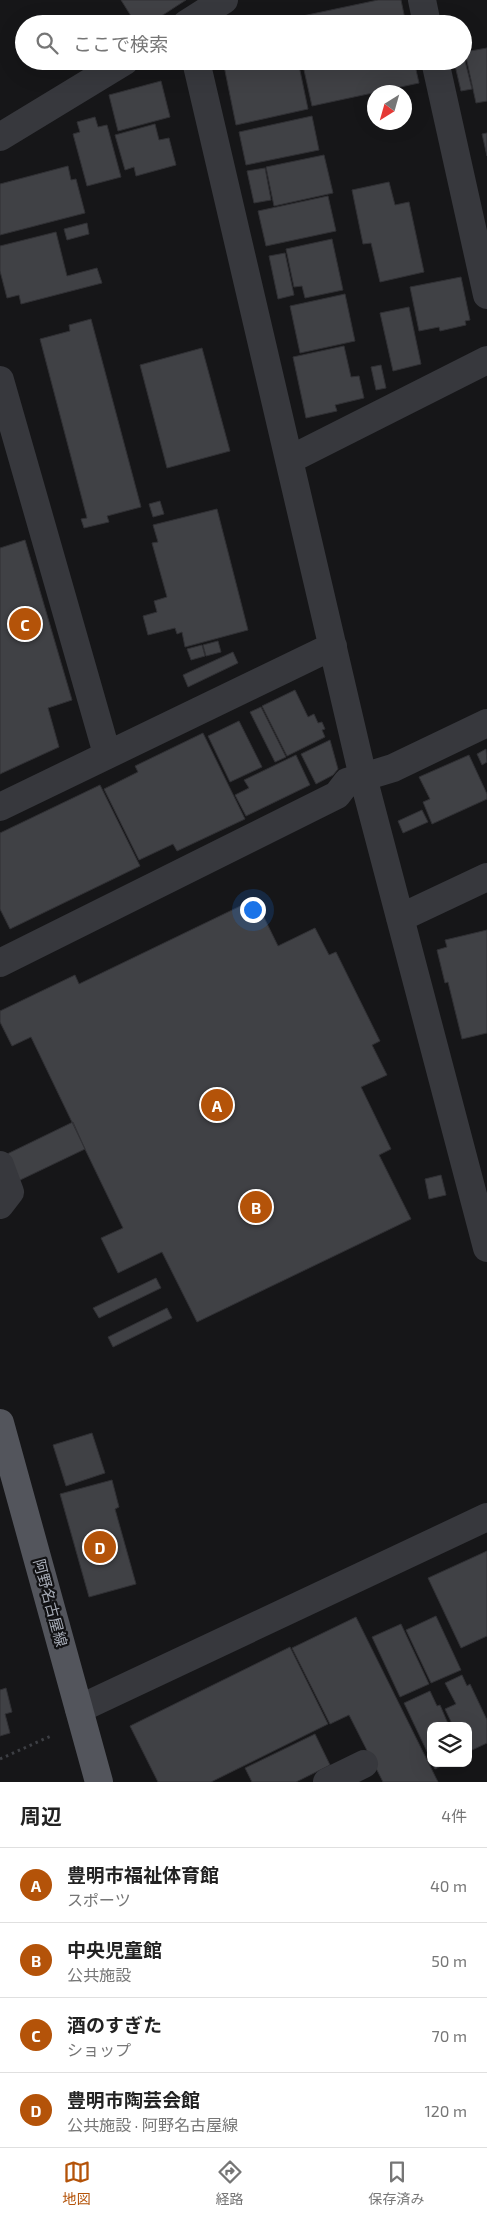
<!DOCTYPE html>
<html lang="ja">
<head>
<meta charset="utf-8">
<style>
	:root { --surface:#fff; --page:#f2f2f2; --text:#222; --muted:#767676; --line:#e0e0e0; --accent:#b45309 }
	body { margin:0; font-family:"Exo 2","Noto Sans JP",sans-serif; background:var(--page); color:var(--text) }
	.controls { position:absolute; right:15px; bottom:15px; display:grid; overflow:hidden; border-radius:10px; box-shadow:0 5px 20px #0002 }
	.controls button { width:45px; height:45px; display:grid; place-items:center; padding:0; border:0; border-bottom:1px solid var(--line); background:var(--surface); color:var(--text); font:25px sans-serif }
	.compass { position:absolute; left:367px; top:85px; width:45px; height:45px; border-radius:50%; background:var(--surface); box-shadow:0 5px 20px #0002; rotate:217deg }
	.you { position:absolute; left:252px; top:909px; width:18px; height:18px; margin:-12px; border:4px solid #fff; border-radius:50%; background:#1a73e8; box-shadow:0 0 0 8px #1a73e833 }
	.badge { display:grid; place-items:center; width:32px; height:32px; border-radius:50%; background:var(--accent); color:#fff; font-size:16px; font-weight:700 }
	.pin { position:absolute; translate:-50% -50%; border:2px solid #fff; box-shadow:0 1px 5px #0006 }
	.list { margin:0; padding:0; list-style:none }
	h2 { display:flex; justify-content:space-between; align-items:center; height:65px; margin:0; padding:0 20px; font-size:21px }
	h2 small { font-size:16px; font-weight:400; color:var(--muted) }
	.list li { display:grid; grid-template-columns:32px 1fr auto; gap:15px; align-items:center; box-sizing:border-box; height:75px; padding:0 20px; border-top:1px solid var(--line) }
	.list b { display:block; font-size:19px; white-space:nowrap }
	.list p { margin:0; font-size:16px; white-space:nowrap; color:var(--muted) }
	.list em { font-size:16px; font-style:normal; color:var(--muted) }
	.icon { flex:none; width:28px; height:28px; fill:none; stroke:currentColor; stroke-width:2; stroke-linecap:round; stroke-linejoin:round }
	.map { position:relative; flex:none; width:487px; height:1782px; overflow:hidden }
	.search { position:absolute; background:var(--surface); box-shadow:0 5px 20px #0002; left:15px; right:15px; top:15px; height:55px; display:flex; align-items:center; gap:12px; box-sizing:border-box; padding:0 18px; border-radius:28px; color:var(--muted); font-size:19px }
	.sheet { height:365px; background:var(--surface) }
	nav { display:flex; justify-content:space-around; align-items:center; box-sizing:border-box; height:70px; border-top:1px solid var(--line); background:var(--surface); font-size:14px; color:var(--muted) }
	nav a { display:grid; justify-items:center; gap:2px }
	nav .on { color:var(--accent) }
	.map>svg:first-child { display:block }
</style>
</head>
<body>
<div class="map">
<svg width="487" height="1782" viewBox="0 0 487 1782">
	<rect width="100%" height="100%" fill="#161618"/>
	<!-- building -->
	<path fill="#404145" stroke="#303034" d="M 121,0 L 186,0 L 149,24 L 136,24 Z
		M 378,0 L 401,0 L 406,24 L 294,24 L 293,18 Z
		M 487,48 L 487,101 L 476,103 L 465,52 Z
		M 463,53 L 472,89 L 461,91 L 454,61 L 463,61 Z
		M 223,61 L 298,61 L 308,109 L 236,125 Z
		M 302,61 L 414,61 L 419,83 L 312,106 Z
		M 161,81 L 170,117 L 118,131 L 109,95 Z
		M 312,116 L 319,150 L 246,165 L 239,132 Z
		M 95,117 L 98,127 L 107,125 L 121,177 L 87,186 L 73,134 L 80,132 L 77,122 Z
		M 155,124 L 159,140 L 169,138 L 176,165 L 136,176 L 134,167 L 125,170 L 115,135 Z
		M 487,133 L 487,156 L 482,134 Z
		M 324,155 L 333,193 L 274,206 L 266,167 Z
		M 68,166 L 71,180 L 76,179 L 85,213 L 0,235 L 0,184 Z
		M 265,168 L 271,200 L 254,203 L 247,171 Z
		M 389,182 L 395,205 L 409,202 L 424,272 L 380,282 L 371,243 L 363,244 L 352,190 Z
		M 328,196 L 336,231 L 266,246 L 258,211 Z
		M 87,223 L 89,234 L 67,240 L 64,229 Z
		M 56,232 L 67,276 L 97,268 L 102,283 L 21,304 L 19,295 L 7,298 L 0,271 L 0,246 Z
		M 332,239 L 343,290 L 305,298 L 302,286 L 294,287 L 286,249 Z
		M 285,253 L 294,295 L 278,299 L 269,256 Z
		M 461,277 L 470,320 L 465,321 L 466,325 L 440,331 L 439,327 L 419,331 L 410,287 Z
		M 345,294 L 355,341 L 300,353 L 290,306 Z
		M 409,307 L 421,364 L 393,371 L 380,313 Z
		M 91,319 L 141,507 L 107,516 L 109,522 L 84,528 L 81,519 L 87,518 L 40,339 L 70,331 L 69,325 Z
		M 344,346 L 351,377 L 359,376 L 364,398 L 335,405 L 337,411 L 306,418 L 293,357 Z
		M 202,348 L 230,451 L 167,468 L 140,365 Z
		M 381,365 L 386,388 L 376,390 L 371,367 Z
		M 160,501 L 164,514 L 153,517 L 149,504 Z
		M 217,509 L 248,630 L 185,647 L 182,632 L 177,634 L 175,628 L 148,635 L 143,616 L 157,612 L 154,601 L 167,597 L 152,543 L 158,542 L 153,525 Z
		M 25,540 L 72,700 L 48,708 L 59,747 L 0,774 L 0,548 Z
		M 218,641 L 221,652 L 206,656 L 203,645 Z
		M 202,645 L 205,656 L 191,660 L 187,649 Z
		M 233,652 L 238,663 L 188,687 L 183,675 Z
		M 295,690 L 308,717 L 314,714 L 318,723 L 322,722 L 325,729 L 322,730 L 325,737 L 287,756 L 262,706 Z
		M 261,707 L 286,757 L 275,762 L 250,712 Z
		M 239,721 L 262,767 L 230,782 L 208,736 Z
		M 203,733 L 245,819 L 177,851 L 173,844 L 139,860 L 104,789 L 138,772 L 135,766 Z
		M 330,740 L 338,769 L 333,775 L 316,784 L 301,754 Z
		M 486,749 L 487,762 L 482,765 L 477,754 Z
		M 296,755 L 310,785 L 246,816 L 235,795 L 249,788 L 244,780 Z
		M 469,755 L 487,794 L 487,799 L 432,824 L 423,802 L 430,799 L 419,777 Z
		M 100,785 L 140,866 L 10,929 L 0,909 L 0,833 Z
		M 422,810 L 428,822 L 403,833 L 398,821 Z
		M 255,899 L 278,946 L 315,928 L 329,955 L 336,952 L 380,1041 L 372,1045 L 387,1075 L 361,1087 L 391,1149 L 379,1155 L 411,1219 L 197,1322 L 162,1252 L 118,1273 L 101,1238 L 123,1228 L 31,1037 L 12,1046 L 0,1022 L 0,1011 L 75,975 L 79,984 Z
		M 487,930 L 487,1033 L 462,1039 L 448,982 L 445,983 L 437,950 L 447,947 L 445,940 Z
		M 73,1122 L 85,1149 L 16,1182 L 3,1156 Z
		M 441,1175 L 446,1195 L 429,1199 L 425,1179 Z
		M 156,1278 L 161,1288 L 99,1318 L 93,1308 Z
		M 167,1308 L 172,1318 L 113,1347 L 108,1337 Z
		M 92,1433 L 105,1473 L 66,1486 L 53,1445 Z
		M 112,1480 L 119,1507 L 115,1509 L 136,1584 L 89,1597 L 60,1494 Z
		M 487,1551 L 487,1636 L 461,1648 L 428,1578 Z
		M 436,1616 L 461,1670 L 431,1683 L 406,1630 Z
		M 356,1617 L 438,1782 L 383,1782 L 349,1715 L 330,1724 L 292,1648 Z
		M 401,1624 L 429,1684 L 400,1697 L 372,1637 Z
		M 290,1647 L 328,1724 L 211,1782 L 158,1782 L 130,1726 Z
		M 462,1675 L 467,1686 L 470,1684 L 487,1720 L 487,1743 L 468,1752 L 468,1726 L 453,1726 L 445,1709 L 456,1704 L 445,1683 Z
		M 6,1688 L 12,1712 L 5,1714 L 10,1733 L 0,1736 L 0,1690 Z
		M 430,1691 L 437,1706 L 440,1705 L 449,1726 L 431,1726 L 431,1760 L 404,1703 Z
		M 315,1734 L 330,1765 L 296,1782 L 252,1782 L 245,1768 Z
		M 432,1763 L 447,1763 L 435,1769 Z"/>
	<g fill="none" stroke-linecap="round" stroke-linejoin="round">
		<!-- path -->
		<path stroke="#3d3f44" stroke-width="3" stroke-dasharray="2.5 4" stroke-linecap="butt" d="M 0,1759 L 53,1735"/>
		<!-- minor -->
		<path stroke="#37383d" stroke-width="28" d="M 422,0 L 427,24
			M 186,24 L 224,0
			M 196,61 L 363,777 L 487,1248
			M 435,61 L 487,295
			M 0,137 L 125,61
			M 0,380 L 107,754
			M 289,460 L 487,360
			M 0,807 L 333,646
			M 400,918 L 487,877
			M 0,963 L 337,795 L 347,782 L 393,768 L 487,723
			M 0,1165 L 10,1192 L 0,1205
			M 79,1709 L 487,1517
			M 327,1782 L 364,1764"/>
		<!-- major -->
		<path stroke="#53555c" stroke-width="28" d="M 0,1423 L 99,1782"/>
	</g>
	<g text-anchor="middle" stroke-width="4.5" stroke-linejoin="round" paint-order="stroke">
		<!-- street labels -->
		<g font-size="15" fill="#a8adb8" stroke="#111113">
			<text transform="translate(50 1603) rotate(75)" y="5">阿野名古屋線</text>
		</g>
	</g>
</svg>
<div class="controls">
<button><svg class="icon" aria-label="layers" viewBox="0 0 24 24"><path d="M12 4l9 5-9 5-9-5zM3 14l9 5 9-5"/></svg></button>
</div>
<svg class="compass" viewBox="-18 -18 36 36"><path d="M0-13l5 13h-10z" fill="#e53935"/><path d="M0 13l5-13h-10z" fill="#767676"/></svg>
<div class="you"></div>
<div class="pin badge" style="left:217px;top:1105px">A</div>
<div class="pin badge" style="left:256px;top:1207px">B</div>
<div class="pin badge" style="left:25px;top:624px">C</div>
<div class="pin badge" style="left:100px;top:1547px">D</div>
<div class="search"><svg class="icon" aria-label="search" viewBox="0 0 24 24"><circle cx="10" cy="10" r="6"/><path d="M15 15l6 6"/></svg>ここで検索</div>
</div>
<section class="sheet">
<h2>周辺<small>4件</small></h2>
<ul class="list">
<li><span class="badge">A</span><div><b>豊明市福祉体育館</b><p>スポーツ</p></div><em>40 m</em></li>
<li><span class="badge">B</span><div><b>中央児童館</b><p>公共施設</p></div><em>50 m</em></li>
<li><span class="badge">C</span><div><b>酒のすぎた</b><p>ショップ</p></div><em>70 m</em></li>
<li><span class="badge">D</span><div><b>豊明市陶芸会館</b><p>公共施設 · 阿野名古屋線</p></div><em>120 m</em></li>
</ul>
</section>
<nav>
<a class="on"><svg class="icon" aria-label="map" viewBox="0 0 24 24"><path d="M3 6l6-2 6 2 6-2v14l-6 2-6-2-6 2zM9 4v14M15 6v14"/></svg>地図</a>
<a><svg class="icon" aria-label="directions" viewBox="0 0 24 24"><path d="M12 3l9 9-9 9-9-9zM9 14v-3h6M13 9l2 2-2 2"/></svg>経路</a>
<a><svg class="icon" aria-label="saved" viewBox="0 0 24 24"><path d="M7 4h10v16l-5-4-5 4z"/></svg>保存済み</a>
</nav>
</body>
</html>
